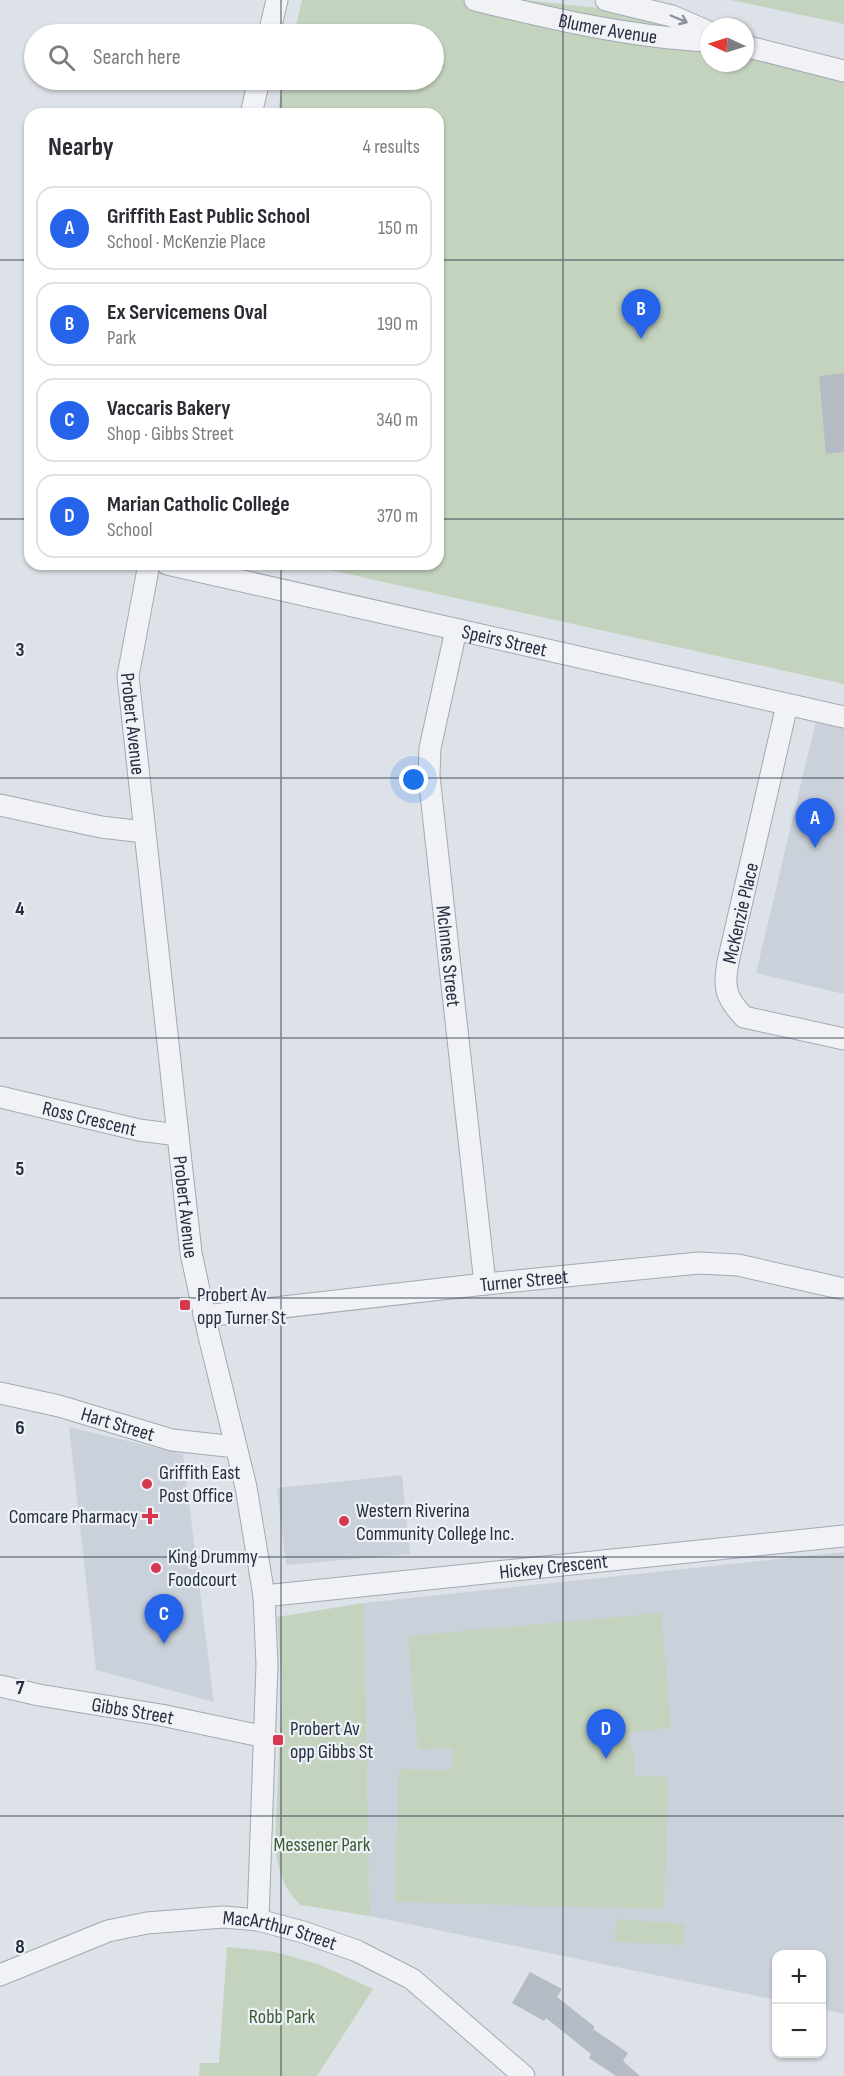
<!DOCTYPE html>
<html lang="en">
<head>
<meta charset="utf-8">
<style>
	:root { --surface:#fff; --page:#f7f7f7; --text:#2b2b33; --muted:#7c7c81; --line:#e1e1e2; --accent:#2563eb }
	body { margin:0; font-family:"Sofia Sans Condensed",sans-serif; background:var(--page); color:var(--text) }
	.controls { position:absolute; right:18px; bottom:18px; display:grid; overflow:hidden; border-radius:12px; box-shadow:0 2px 4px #0004 }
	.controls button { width:54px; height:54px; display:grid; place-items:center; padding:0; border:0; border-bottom:2px solid var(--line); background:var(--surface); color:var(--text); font:30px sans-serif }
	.compass { position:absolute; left:700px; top:18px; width:54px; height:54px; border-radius:50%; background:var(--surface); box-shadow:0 2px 4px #0004; rotate:274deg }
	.you { position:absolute; left:414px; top:780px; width:21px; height:21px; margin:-15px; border:4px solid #fff; border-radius:50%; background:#1a73e8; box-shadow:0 0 0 9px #1a73e833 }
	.badge { display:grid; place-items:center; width:39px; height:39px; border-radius:50%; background:var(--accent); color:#fff; font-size:20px; font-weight:700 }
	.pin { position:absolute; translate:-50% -50px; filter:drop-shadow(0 2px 3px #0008) }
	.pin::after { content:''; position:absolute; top:32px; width:21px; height:18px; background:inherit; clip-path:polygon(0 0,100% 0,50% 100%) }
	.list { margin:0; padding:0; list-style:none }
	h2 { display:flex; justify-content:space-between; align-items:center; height:78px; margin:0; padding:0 24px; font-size:26px }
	h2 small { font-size:20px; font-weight:400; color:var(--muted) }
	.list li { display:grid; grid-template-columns:39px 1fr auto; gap:18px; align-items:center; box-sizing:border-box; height:84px; margin:0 12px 12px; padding:0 12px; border:2px solid var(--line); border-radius:18px }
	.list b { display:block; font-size:22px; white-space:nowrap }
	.list p { margin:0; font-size:20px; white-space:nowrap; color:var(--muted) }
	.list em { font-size:20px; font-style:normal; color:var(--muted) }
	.icon { flex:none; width:33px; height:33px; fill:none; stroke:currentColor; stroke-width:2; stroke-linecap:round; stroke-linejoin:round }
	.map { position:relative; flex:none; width:844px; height:2076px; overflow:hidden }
	.search { position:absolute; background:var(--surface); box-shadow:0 2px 4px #0004; left:24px; top:24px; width:420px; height:66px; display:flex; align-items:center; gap:15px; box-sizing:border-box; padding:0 21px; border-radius:33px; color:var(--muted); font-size:22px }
	.panel { position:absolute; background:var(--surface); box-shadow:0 2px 4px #0004; left:24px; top:108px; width:420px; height:462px; border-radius:18px }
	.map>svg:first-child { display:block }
</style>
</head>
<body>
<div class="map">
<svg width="844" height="2076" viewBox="0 0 844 2076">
	<rect width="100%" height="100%" fill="#dde2e8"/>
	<!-- built -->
	<path fill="#cbd1da" d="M 817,716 L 844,722 L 844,994 L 756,973 Z
		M 69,1427 L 183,1454 L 214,1702 L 96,1670 Z
		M 402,1475 L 410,1554 L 286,1565 L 277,1488 Z
		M 844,1552 L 844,2014 L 822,2009 L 822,1954 L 776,1954 L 776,2000 L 370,1916 L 364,1603 Z"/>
	<!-- green -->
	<path fill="#c3d3be" d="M 302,0 L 524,0 L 672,16 L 709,27 L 709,63 L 745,63 L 745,35 L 844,60 L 844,684 L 303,564 L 438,564 L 438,114 L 277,114 L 284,80 L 434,80 L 434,34 L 294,34 Z
		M 731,0 L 844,0 L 844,24 Z
		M 364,1603 L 370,1916 L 300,1905 C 282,1885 279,1873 275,1847 L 282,1686 L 277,1617 Z
		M 661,1613 L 671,1728 L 628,1732 L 634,1758 L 634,1775 L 668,1777 L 664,1909 L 395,1902 L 399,1769 L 451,1770 L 453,1748 L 418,1750 L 408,1636 Z
		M 616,1919 L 685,1924 L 684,1945 L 615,1942 Z
		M 227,1947 L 275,1952 L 318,1964 L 373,1989 L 317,2076 L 199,2076 L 200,2063 L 219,2063 Z"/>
	<!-- building -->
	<path fill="#b4bbc5" d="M 844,373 L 844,452 L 826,454 L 819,376 Z
		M 530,1972 L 562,1989 L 557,1997 L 595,2027 L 593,2029 L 628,2053 L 623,2061 L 640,2076 L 616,2076 L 589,2058 L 591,2054 L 546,2018 L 544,2021 L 512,2003 Z"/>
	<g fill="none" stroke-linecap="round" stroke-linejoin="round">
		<defs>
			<g id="street">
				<path id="s1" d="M 475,0 C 552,19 630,37 709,41"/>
				<path d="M 606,0 L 672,16 L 709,32"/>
				<path d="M 269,34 L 277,0"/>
				<path d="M 745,46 L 844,71"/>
				<path d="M 251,114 L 259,80"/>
				<path id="s2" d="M 149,564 L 128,676 L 178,1135 L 191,1253 L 209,1336 L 246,1487 L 264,1596 L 267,1664 L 258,1920"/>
				<path id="s3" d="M 167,564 L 844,717"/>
				<path id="s4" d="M 456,630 L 430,748 L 429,776 L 485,1284"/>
				<path d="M 787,705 L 728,962 C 723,988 726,998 744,1017 L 844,1039"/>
				<path d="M 0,805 L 101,827 L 144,832"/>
				<path id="s5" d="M 0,1097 L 139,1130 L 178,1135"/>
				<path id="s6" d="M 204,1316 L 485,1284 L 699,1263 L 738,1265 L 844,1289"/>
				<path id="s7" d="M 0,1393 L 59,1406 L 172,1440 L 236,1447"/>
				<path id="s8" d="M 264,1596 L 844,1536"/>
				<path id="s9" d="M 0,1686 L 39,1695 L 161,1715 L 266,1737"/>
				<path id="s10" d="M 0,1975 L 108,1931 L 147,1923 L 223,1917 L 258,1920 L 303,1932 L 357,1951 L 412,1979 L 524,2076"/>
			</g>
		</defs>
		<!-- street casing -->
		<use href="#street" stroke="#a2a9b2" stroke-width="23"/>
		<!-- street -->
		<use href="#street" stroke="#f0f2f6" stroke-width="21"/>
	</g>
	<!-- one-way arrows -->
	<defs><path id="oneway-shaft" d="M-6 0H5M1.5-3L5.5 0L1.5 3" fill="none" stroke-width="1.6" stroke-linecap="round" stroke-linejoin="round" transform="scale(1.5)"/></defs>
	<use stroke="#8b909b" href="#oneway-shaft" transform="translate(679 19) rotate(23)"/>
	<!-- grid -->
	<path fill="none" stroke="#262f40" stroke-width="1.5" stroke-opacity="0.55" d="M 281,0 L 281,34M 563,0 L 563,2076M 281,80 L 281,114M 0,260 L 30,260M 438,260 L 844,260M 0,519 L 30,519M 438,519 L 844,519M 281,564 L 281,2076M 0,778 L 844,778M 0,1038 L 844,1038M 0,1298 L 844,1298M 0,1557 L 844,1557M 0,1816 L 844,1816"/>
	<!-- markers -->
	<g fill="#d7384f" stroke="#edf1f6" stroke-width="2">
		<rect x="179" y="1299" width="12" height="12" rx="3"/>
		<circle cx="147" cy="1484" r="6"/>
		<path d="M147 1507h6v6h6v6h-6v6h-6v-6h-6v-6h6z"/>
		<circle cx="344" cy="1521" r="6"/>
		<circle cx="156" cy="1568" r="6"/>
		<rect x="272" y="1734" width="12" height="12" rx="3"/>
	</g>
	<g text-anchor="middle" stroke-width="4.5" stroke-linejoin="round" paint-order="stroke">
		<!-- street labels -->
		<g font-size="20" fill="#262f40" stroke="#edf1f6">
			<text dy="7" stroke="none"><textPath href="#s1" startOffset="136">Blumer Avenue</textPath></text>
			<text dy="7" stroke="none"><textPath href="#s3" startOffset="346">Speirs Street</textPath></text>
			<text dy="7" stroke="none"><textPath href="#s2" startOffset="162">Probert Avenue</textPath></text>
			<text transform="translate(740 913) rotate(-77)" y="7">McKenzie Place</text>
			<text dy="7" stroke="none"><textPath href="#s4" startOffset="330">McInnes Street</textPath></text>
			<text dy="7" stroke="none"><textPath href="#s5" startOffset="92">Ross Crescent</textPath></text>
			<text dy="7" stroke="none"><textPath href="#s2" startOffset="648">Probert Avenue</textPath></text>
			<text dy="7" stroke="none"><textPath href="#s6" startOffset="322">Turner Street</textPath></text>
			<text dy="7" stroke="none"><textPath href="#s7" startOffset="122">Hart Street</textPath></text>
			<text dy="7" stroke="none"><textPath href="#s8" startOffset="291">Hickey Crescent</textPath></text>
			<text dy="7" stroke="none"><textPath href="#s9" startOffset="135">Gibbs Street</textPath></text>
			<text dy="7" stroke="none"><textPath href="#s10" startOffset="291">MacArthur Street</textPath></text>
		</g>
		<!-- poi labels -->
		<g font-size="20" fill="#262f40" stroke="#edf1f6" text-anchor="start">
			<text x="197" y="1301">Probert Av<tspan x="197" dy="23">opp Turner St</tspan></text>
			<text x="159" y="1479">Griffith East<tspan x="159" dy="23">Post Office</tspan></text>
			<text x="356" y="1517">Western Riverina<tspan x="356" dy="23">Community College Inc.</tspan></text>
			<text x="138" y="1523" text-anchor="end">Comcare Pharmacy</text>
			<text x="168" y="1563">King Drummy<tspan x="168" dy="23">Foodcourt</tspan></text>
			<text x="290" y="1735">Probert Av<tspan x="290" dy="23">opp Gibbs St</tspan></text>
		</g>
		<!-- park labels -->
		<g font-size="20" fill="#3a5d32" stroke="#edf1f6">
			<text x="322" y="1851">Messener Park</text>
			<text x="282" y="2023">Robb Park</text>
		</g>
	</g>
	<g font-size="20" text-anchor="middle" font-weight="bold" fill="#262f40" stroke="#edf1f6" stroke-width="4.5" stroke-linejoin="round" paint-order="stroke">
		<text x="20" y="656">3</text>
		<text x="20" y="915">4</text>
		<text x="20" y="1175">5</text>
		<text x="20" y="1434">6</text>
		<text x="20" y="1694">7</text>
		<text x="20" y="1953">8</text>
	</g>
</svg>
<div class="controls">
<button>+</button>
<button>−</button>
</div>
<svg class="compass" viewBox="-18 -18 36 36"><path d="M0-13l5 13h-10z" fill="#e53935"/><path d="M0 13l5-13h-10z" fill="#7c7c81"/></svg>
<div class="you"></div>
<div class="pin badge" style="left:815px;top:848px">A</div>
<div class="pin badge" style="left:641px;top:339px">B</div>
<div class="pin badge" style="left:164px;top:1644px">C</div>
<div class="pin badge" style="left:606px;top:1759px">D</div>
<div class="search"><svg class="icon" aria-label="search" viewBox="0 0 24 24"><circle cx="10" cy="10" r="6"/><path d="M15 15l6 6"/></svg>Search here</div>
<section class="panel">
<h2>Nearby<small>4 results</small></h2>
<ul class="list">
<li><span class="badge">A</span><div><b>Griffith East Public School</b><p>School · McKenzie Place</p></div><em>150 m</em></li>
<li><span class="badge">B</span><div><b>Ex Servicemens Oval</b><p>Park</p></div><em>190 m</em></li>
<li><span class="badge">C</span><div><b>Vaccaris Bakery</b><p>Shop · Gibbs Street</p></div><em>340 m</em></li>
<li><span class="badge">D</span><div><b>Marian Catholic College</b><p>School</p></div><em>370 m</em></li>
</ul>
</section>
</div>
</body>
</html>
